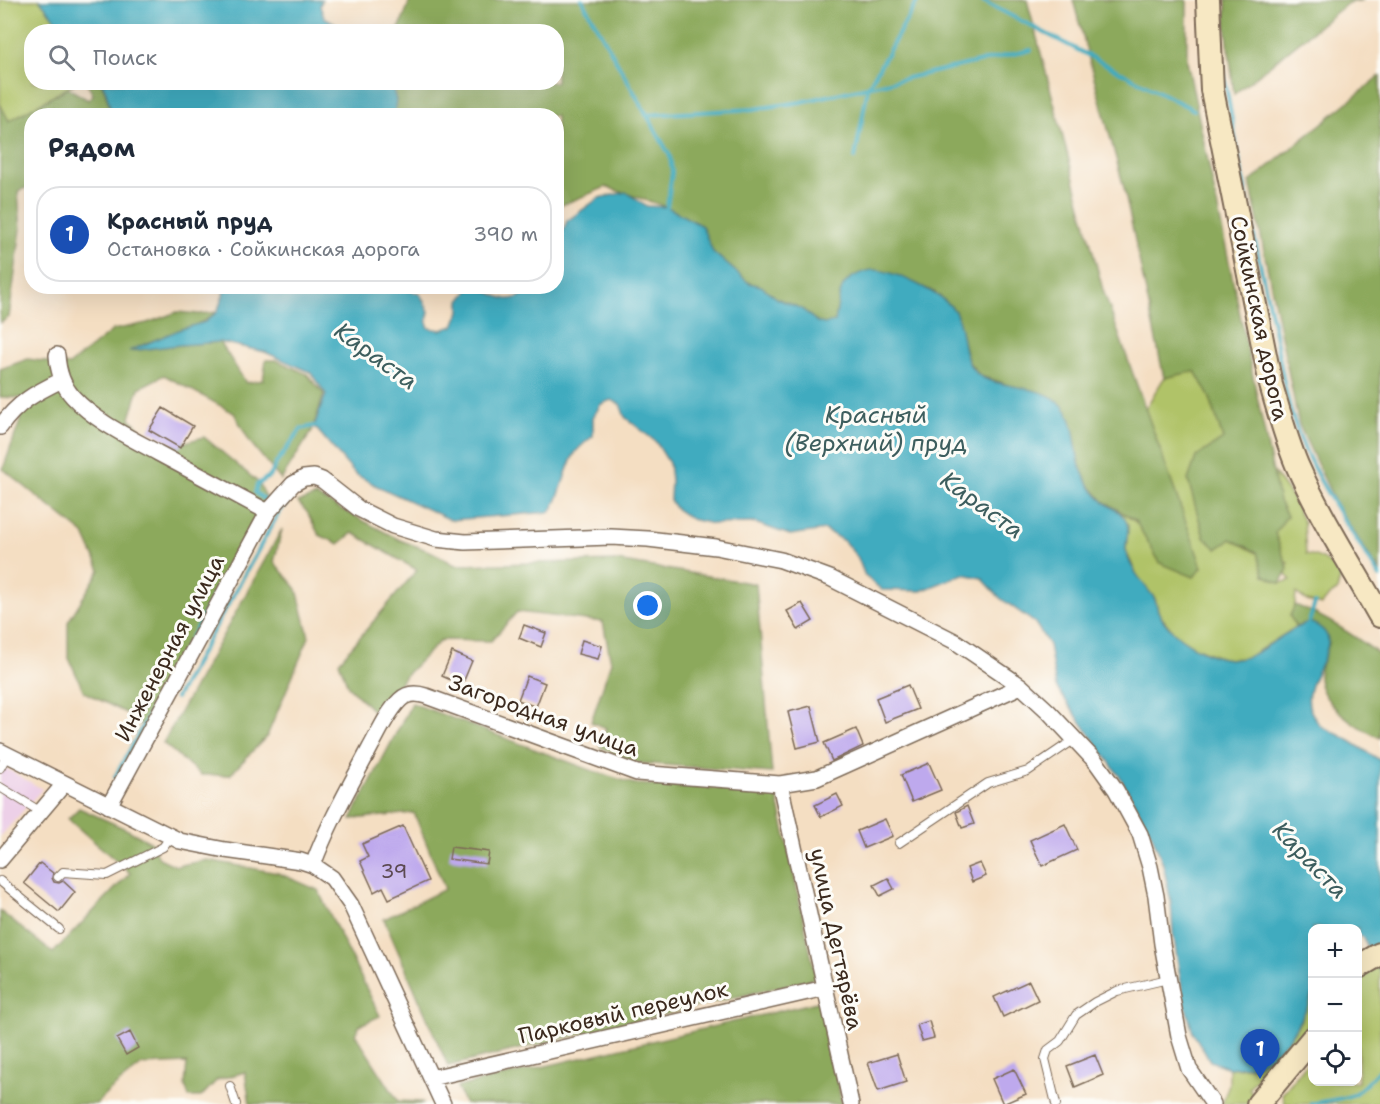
<!DOCTYPE html>
<html lang="ru">
<head>
<meta charset="utf-8">
<style>
	:root { --surface:#fff; --page:#f2f2f3; --text:#1f2937; --muted:#747a83; --line:#e0e1e3; --accent:#1f6fb2 }
	body { margin:0; font-family:"Shantell Sans",sans-serif; background:var(--page); color:var(--text) }
	.controls { position:absolute; right:18px; bottom:18px; display:grid; overflow:hidden; border-radius:12px; box-shadow:0 6px 24px #0002 }
	.controls button { width:54px; height:54px; display:grid; place-items:center; padding:0; border:0; border-bottom:2px solid var(--line); background:var(--surface); color:var(--text); font:30px sans-serif }
	.you { position:absolute; left:648px; top:606px; width:21px; height:21px; margin:-15px; border:4px solid #fff; border-radius:50%; background:#1a73e8; box-shadow:0 0 0 9px #1a73e833 }
	.badge { display:grid; place-items:center; width:39px; height:39px; border-radius:50%; background:var(--accent); color:#fff; font-size:20px; font-weight:700 }
	.pin { position:absolute; translate:-50% -50px; filter:drop-shadow(0 2px 3px #0008) }
	.pin::after { content:''; position:absolute; top:32px; width:21px; height:18px; background:inherit; clip-path:polygon(0 0,100% 0,50% 100%) }
	.list { margin:0; padding:0; list-style:none }
	h2 { display:flex; justify-content:space-between; align-items:center; height:78px; margin:0; padding:0 24px; font-size:26px }
	h2 small { font-size:20px; font-weight:400; color:var(--muted) }
	.list li { display:grid; grid-template-columns:39px 1fr auto; gap:18px; align-items:center; box-sizing:border-box; height:96px; margin:0 12px 12px; padding:0 12px; border:2px solid var(--line); border-radius:24px }
	.list b { display:block; font-size:22px; white-space:nowrap }
	.list p { margin:0; font-size:20px; white-space:nowrap; color:var(--muted) }
	.list em { font-size:20px; font-style:normal; color:var(--muted) }
	.icon { flex:none; width:33px; height:33px; fill:none; stroke:currentColor; stroke-width:2; stroke-linecap:round; stroke-linejoin:round }
	.map { position:relative; flex:none; width:1380px; height:1104px; overflow:hidden }
	.search { position:absolute; background:var(--surface); box-shadow:0 6px 24px #0002; left:24px; top:24px; width:540px; height:66px; display:flex; align-items:center; gap:15px; box-sizing:border-box; padding:0 21px; border-radius:24px; color:var(--muted); font-size:22px }
	.panel { position:absolute; background:var(--surface); box-shadow:0 6px 24px #0002; left:24px; top:108px; width:540px; height:186px; border-radius:24px }
	.map>svg:first-child { display:block }
</style>
</head>
<body>
<div class="map">
<svg width="1380" height="1104" viewBox="0 0 1380 1104">
	<rect width="100%" height="100%" fill="#fdfcf7"/>
	<filter id="ink" filterUnits="userSpaceOnUse"><feTurbulence type="fractalNoise" baseFrequency=".0167" numOctaves="2"/><feDisplacementMap in="SourceGraphic" scale="12" xChannelSelector="R" yChannelSelector="G"/><feConvolveMatrix kernelMatrix="1 2 1 2 8 2 1 2 1" color-interpolation-filters="sRGB"/></filter>
	<filter id="wash" filterUnits="userSpaceOnUse"><feTurbulence type="fractalNoise" baseFrequency=".008" numOctaves="4" result="noise"/><feDisplacementMap in="SourceGraphic" scale="24" xChannelSelector="R" yChannelSelector="G"/><feGaussianBlur stdDeviation="1.35" result="paint"/><feColorMatrix in="noise" values="0 0 0 0 0 0 0 0 0 0 0 0 0 0 0 0 0 1.4 0 .05"/><feComposite in="paint" operator="in"/></filter>
	<g filter="url(#wash)">
		<rect width="100%" height="100%" fill="#f4dec2"/>
		<!-- built -->
		<path fill="#edd0e8" d="M 0,765 L 42,789 L 0,837 Z"/>
		<!-- green -->
		<path fill="#b0c367" stroke="#767642" stroke-width="1.5" d="M 0,0 L 40,0 L 64,31 L 32,32 L 32,82 L 76,83 L 9,121 L 0,104 Z
			M 1195,371 L 1210,398 L 1223,439 L 1196,457 L 1217,549 L 1231,539 L 1257,553 L 1280,583 L 1291,580 L 1286,575 L 1288,563 L 1266,541 L 1266,462 L 1293,499 L 1304,523 L 1306,554 C 1322,556 1330,563 1341,574 L 1337,591 L 1329,596 L 1322,605 L 1307,601 L 1296,593 L 1295,605 L 1290,616 L 1296,627 L 1247,658 L 1224,659 L 1192,646 L 1176,635 L 1159,614 L 1155,598 L 1140,582 L 1126,551 L 1128,525 L 1118,510 L 1202,568 L 1145,409 L 1164,378 Z
			M 1380,965 L 1380,1104 L 1285,1104 L 1282,1094 L 1312,1057 L 1312,1082 L 1358,1082 L 1358,983 L 1365,973 Z
			M 1312,994 L 1312,1018 L 1305,1031 L 1279,1065 L 1267,1066 L 1249,1088 L 1254,1096 L 1250,1104 L 1222,1104 L 1229,1084 L 1229,1068 C 1238,1068 1249,1068 1258,1065 C 1286,1052 1302,1022 1312,994 Z"/>
		<!-- forest -->
		<path fill="#8ca95c" stroke="#646a3d" stroke-width="1.5" d="M 410,0 L 1027,0 L 1103,290 L 1202,567 L 1194,577 L 1160,563 L 1135,520 L 1103,501 L 1087,482 L 1080,467 L 1073,429 L 1003,383 L 980,376 L 968,361 L 955,311 L 936,293 L 909,281 L 875,270 L 838,307 L 835,322 L 824,324 L 817,322 L 802,309 L 778,299 L 761,286 L 749,283 L 713,252 L 702,226 L 667,207 L 606,187 L 557,207 L 556,116 L 394,115 L 395,100 L 391,83 L 556,82 L 556,32 L 395,31 L 400,27 Z
			M 1073,0 L 1187,0 L 1187,61 L 1279,501 L 1287,516 L 1275,533 L 1288,569 L 1280,583 L 1264,575 L 1257,552 L 1231,539 L 1217,549 L 1204,537 L 1188,480 L 1196,457 L 1223,439 L 1210,398 L 1195,371 L 1164,378 L 1124,188 Z
			M 1226,0 L 1364,0 L 1348,3 L 1234,94 L 1226,25 Z
			M 1380,76 L 1380,572 L 1337,506 L 1299,425 L 1250,182 Z
			M 87,83 L 101,83 L 105,91 L 112,115 L 32,116 L 31,186 L 18,191 L 21,229 L 9,317 L 0,323 L 0,104 L 9,121 L 68,88 L 88,100 L 93,95 Z
			M 177,312 L 199,314 L 217,312 C 193,332 158,334 131,351 L 180,345 L 220,342 L 246,383 L 263,380 L 266,360 L 276,360 L 307,374 L 324,394 L 312,431 L 281,480 L 250,442 L 234,413 L 164,375 L 139,388 L 130,418 L 147,437 L 170,446 L 204,437 L 259,483 L 266,497 L 143,726 L 128,714 L 84,692 L 68,656 L 68,622 L 100,570 L 84,534 L 3,469 L 20,421 L 22,398 L 0,397 L 0,369 L 28,359 L 69,365 L 113,330 L 147,323 Z
			M 316,496 L 400,540 L 432,552 L 455,565 L 617,561 L 756,584 L 772,773 L 638,763 L 600,747 L 606,728 L 591,722 L 611,662 L 603,622 L 517,612 L 491,641 L 441,640 L 403,678 L 379,717 L 348,686 L 339,662 L 417,570 L 353,533 L 339,544 L 319,535 L 307,512 L 298,502 Z
			M 282,529 L 274,562 L 297,589 L 309,637 L 267,736 L 230,775 L 201,775 L 163,743 Z
			M 1295,605 C 1327,617 1353,635 1380,655 L 1380,738 C 1358,728 1318,703 1319,675 C 1320,665 1326,653 1329,643 L 1309,622 L 1296,627 L 1290,616 Z
			M 412,703 L 593,771 L 635,784 L 776,791 L 816,978 L 448,1066 L 384,919 L 445,889 L 414,813 L 351,819 Z
			M 79,808 L 128,830 L 152,843 L 159,858 L 176,866 L 207,860 L 278,873 L 318,890 L 380,1016 L 360,1025 L 355,1034 L 398,1101 L 422,1102 L 423,1104 L 250,1104 L 245,1072 L 217,1080 L 201,1097 L 189,1097 L 185,1085 L 187,1063 L 142,1065 L 108,1092 L 96,1104 L 0,1104 L 0,911 L 53,953 L 130,873 L 68,819 Z
			M 821,1001 L 842,1104 L 465,1104 L 457,1087 Z"/>
		<!-- water -->
		<path fill="#40abbf" stroke="#3e6a6e" stroke-width="1.5" d="M 40,0 L 322,0 L 320,6 L 324,17 L 337,24 L 345,31 L 64,31 Z
			M 102,83 L 391,83 L 396,100 L 394,115 L 112,115 L 106,92 Z
			M 626,192 L 646,206 L 667,207 L 702,226 L 713,252 L 749,283 L 761,286 L 778,299 L 802,309 L 817,322 L 824,324 L 835,322 C 837,311 838,296 843,286 C 849,277 864,270 874,270 C 894,270 942,294 954,310 C 966,327 959,363 980,376 C 1005,391 1051,383 1067,412 C 1077,429 1074,450 1081,469 C 1085,480 1094,494 1104,502 C 1113,509 1122,511 1127,523 C 1130,531 1125,541 1126,550 C 1129,567 1143,583 1153,596 C 1157,601 1156,608 1159,613 C 1165,626 1179,638 1191,645 C 1252,680 1259,641 1309,622 C 1357,639 1298,676 1310,709 C 1312,713 1317,722 1320,725 C 1326,730 1337,733 1345,738 C 1357,745 1368,753 1380,760 L 1380,971 L 1363,938 L 1358,935 L 1358,928 L 1312,928 L 1312,994 L 1307,1008 L 1289,1039 L 1273,1054 L 1257,1065 L 1229,1068 L 1210,1061 L 1193,1033 L 1184,1001 L 1173,933 L 1171,902 L 1163,864 L 1151,833 L 1120,777 L 1056,687 L 1049,645 L 1035,623 L 1000,598 L 982,578 L 963,574 L 921,591 L 882,590 L 865,576 L 858,558 L 844,541 L 825,530 L 790,535 L 755,523 L 713,524 L 691,519 L 675,508 L 670,500 L 671,480 L 669,463 L 656,442 L 625,417 L 620,404 L 611,400 L 601,404 L 593,417 L 593,436 C 587,441 579,447 575,453 C 563,472 563,495 550,512 L 451,520 L 377,486 L 355,474 L 314,426 L 326,394 L 310,372 L 265,352 L 220,342 L 180,345 L 129,351 L 181,329 L 205,322 L 217,312 L 223,296 L 224,287 L 399,287 L 420,294 L 429,311 L 427,322 L 429,328 L 441,330 L 454,326 L 460,311 L 460,301 L 471,287 C 492,288 501,307 523,295 C 529,292 532,291 536,287 L 556,286 L 557,246 L 567,221 L 599,198 Z"/>
		<g fill="none" stroke-linecap="round" stroke-linejoin="round">
			<!-- stream -->
			<path stroke="#40abbf" stroke-width="4" d="M 582,0 L 670,156 L 672,172 L 667,207
				M 981,0 L 1194,110
				M 1220,0 L 1221,35
				M 1222,61 C 1236,149 1254,237 1273,324 C 1281,363 1286,406 1302,443 C 1322,490 1353,533 1380,577
				M 646,115 L 754,109 L 801,102 L 1031,50
				M 855,158 L 868,87 L 918,0
				M 266,500 L 255,493 L 257,485 L 271,475 L 275,465 L 301,429 L 314,426
				M 1341,574 L 1356,597
				M 1309,622 L 1315,603
				M 176,698 L 281,509 L 286,504
				M 115,777 L 214,596
				M 1311,1104 C 1324,1100 1344,1100 1354,1094 C 1364,1088 1371,1077 1380,1070"/>
		</g>
		<g id="blocks">
			<!-- building -->
			<path fill="#bea9ed" d="M 163,408 L 193,426 L 180,448 L 149,430 Z
				M 802,603 L 813,621 L 798,630 L 787,611 Z
				M 524,625 L 546,633 L 541,647 L 519,638 Z
				M 582,640 L 602,646 L 598,659 L 578,654 Z
				M 452,652 L 472,661 L 462,685 L 442,676 Z
				M 527,676 L 545,683 L 536,707 L 518,700 Z
				M 908,685 L 918,709 L 885,722 L 876,698 Z
				M 811,706 L 820,742 L 797,748 L 788,712 Z
				M 856,729 L 863,746 L 832,761 L 824,743 Z
				M 929,763 L 941,790 L 912,802 L 901,775 Z
				M 837,794 L 843,806 L 821,817 L 815,805 Z
				M 967,806 L 974,824 L 962,828 L 956,812 Z
				M 885,819 L 893,836 L 864,848 L 857,831 Z
				M 1065,824 L 1077,850 L 1042,866 L 1030,840 Z
				M 403,826 L 428,881 L 389,899 L 383,887 L 374,892 L 360,861 L 368,857 L 362,844 Z
				M 451,847 L 489,852 L 487,864 L 449,859 Z
				M 40,863 L 53,873 L 52,878 L 54,882 L 59,883 L 63,881 L 75,892 L 59,912 L 24,883 Z
				M 980,863 L 986,876 L 972,882 L 967,868 Z
				M 888,878 L 894,889 L 880,896 L 874,885 Z
				M 1029,981 L 1038,1000 L 1003,1017 L 994,997 Z
				M 929,1021 L 934,1038 L 922,1041 L 917,1025 Z
				M 130,1032 L 138,1048 L 126,1055 L 117,1039 Z
				M 897,1054 L 906,1082 L 878,1091 L 868,1063 Z
				M 1095,1055 L 1103,1075 L 1075,1087 L 1067,1066 Z
				M 1014,1069 L 1026,1094 L 1003,1104 L 992,1079 Z"/>
		</g>
	</g>
	<g filter="url(#ink)">
		<use href="#blocks" fill-opacity="0" stroke="#7c6957" stroke-width="1.5"/>
		<g fill="none" stroke-linecap="round" stroke-linejoin="round">
			<defs>
				<path id="lane" d="M 0,768 L 7,755
					M 0,787 L 41,812
					M 899,843 L 988,783 L 1028,771 L 1075,739
					M 58,877 L 63,872 L 107,875 L 163,847 L 171,836
					M 0,881 L 59,929
					M 230,1086 L 236,1104
					M 1056,1104 L 1045,1059 L 1048,1050 L 1060,1041 L 1076,1015 L 1095,1002 L 1117,991 L 1168,979"/>
				<path id="street" d="M 57,355 C 58,371 62,385 73,397 C 96,422 129,437 158,453 C 195,473 231,492 268,512 L 293,484 L 304,478 L 314,477 L 322,480 L 359,509 L 393,526 L 436,539 L 465,542 L 611,537 L 648,539 L 716,547 L 781,560 L 830,578 L 956,642 L 1021,686 L 1048,711 L 1096,762 L 1116,790 L 1140,834 L 1150,867 L 1156,896 L 1162,944 L 1179,1036 L 1189,1069 L 1213,1104
					M 0,427 C 18,402 35,393 62,380
					M 0,751 L 180,841 L 225,850 L 301,861 L 313,865 L 332,878 L 351,905 L 443,1104
					M 780,784 L 851,1104
					M 109,806 L 268,512
					M 0,860 L 64,784
					M 313,865 C 328,824 350,786 370,748 C 379,732 387,713 400,700 C 407,693 417,693 426,696 L 637,773 L 780,784 L 817,778 L 1021,686
					M 431,1078 L 825,988"/>
				<path id="secondary" d="M 1208,0 L 1212,90 L 1271,385 C 1279,412 1286,439 1297,465 C 1320,517 1352,566 1380,616
					M 1358,967 L 1380,954
					M 1258,1104 L 1312,1039"/>
			</defs>
			<!-- lane casing -->
			<use href="#lane" stroke="#7c6957" stroke-width="10"/>
			<!-- street casing -->
			<use href="#street" stroke="#7c6957" stroke-width="18"/>
			<!-- secondary casing -->
			<use href="#secondary" stroke="#7c6957" stroke-width="26"/>
			<!-- lane -->
			<use href="#lane" stroke="#fff" stroke-width="8"/>
			<!-- street -->
			<use href="#street" stroke="#fff" stroke-width="15"/>
			<!-- secondary -->
			<use href="#secondary" stroke="#f7e8c3" stroke-width="22"/>
		</g>
	</g>
	<g text-anchor="middle" stroke-width="6" stroke-linejoin="round" paint-order="stroke">
		<!-- number labels -->
		<g font-size="20" fill="#5c4a52">
			<text x="394" y="878">39</text>
		</g>
		<!-- street labels -->
		<g font-size="22" fill="#3b2a1e" stroke="#fdfcf7">
			<text transform="translate(1260 318) rotate(78)" y="8">Сойкинская дорога</text>
			<text transform="translate(169 648) rotate(-62)" y="8">Инженерная улица</text>
			<text transform="translate(544 715) rotate(20)" y="8">Загородная улица</text>
			<text transform="translate(837 939) rotate(78)" y="8">улица Дегтярёва</text>
			<text transform="translate(623 1012) rotate(-13)" y="8">Парковый переулок</text>
		</g>
		<!-- water labels -->
		<g font-size="24" font-style="italic" fill="#3d5e5e" stroke="#fdfcf7">
			<text transform="translate(376 356) rotate(36)" y="8">Караста</text>
			<text x="876" y="423">Красный<tspan x="876" dy="28">(Верхний) пруд</tspan></text>
			<text transform="translate(982 505) rotate(36)" y="8">Караста</text>
			<text transform="translate(1310 860) rotate(46)" y="8">Караста</text>
		</g>
	</g>
</svg>
<div class="controls">
<button>+</button>
<button>−</button>
<button><svg class="icon" aria-label="locate" viewBox="0 0 24 24"><circle cx="12" cy="12" r="6"/><path d="M12 2v4M12 18v4M2 12h4M18 12h4"/></svg></button>
</div>
<div class="you"></div>
<div class="pin badge" style="left:1260px;top:1079px;background:#1a4fb4">1</div>
<div class="search"><svg class="icon" aria-label="search" viewBox="0 0 24 24"><circle cx="10" cy="10" r="6"/><path d="M15 15l6 6"/></svg>Поиск</div>
<section class="panel">
<h2>Рядом<small></small></h2>
<ul class="list">
<li><span class="badge" style="background:#1a4fb4">1</span><div><b>Красный пруд</b><p>Остановка · Сойкинская дорога</p></div><em>390 m</em></li>
</ul>
</section>
</div>
</body>
</html>
